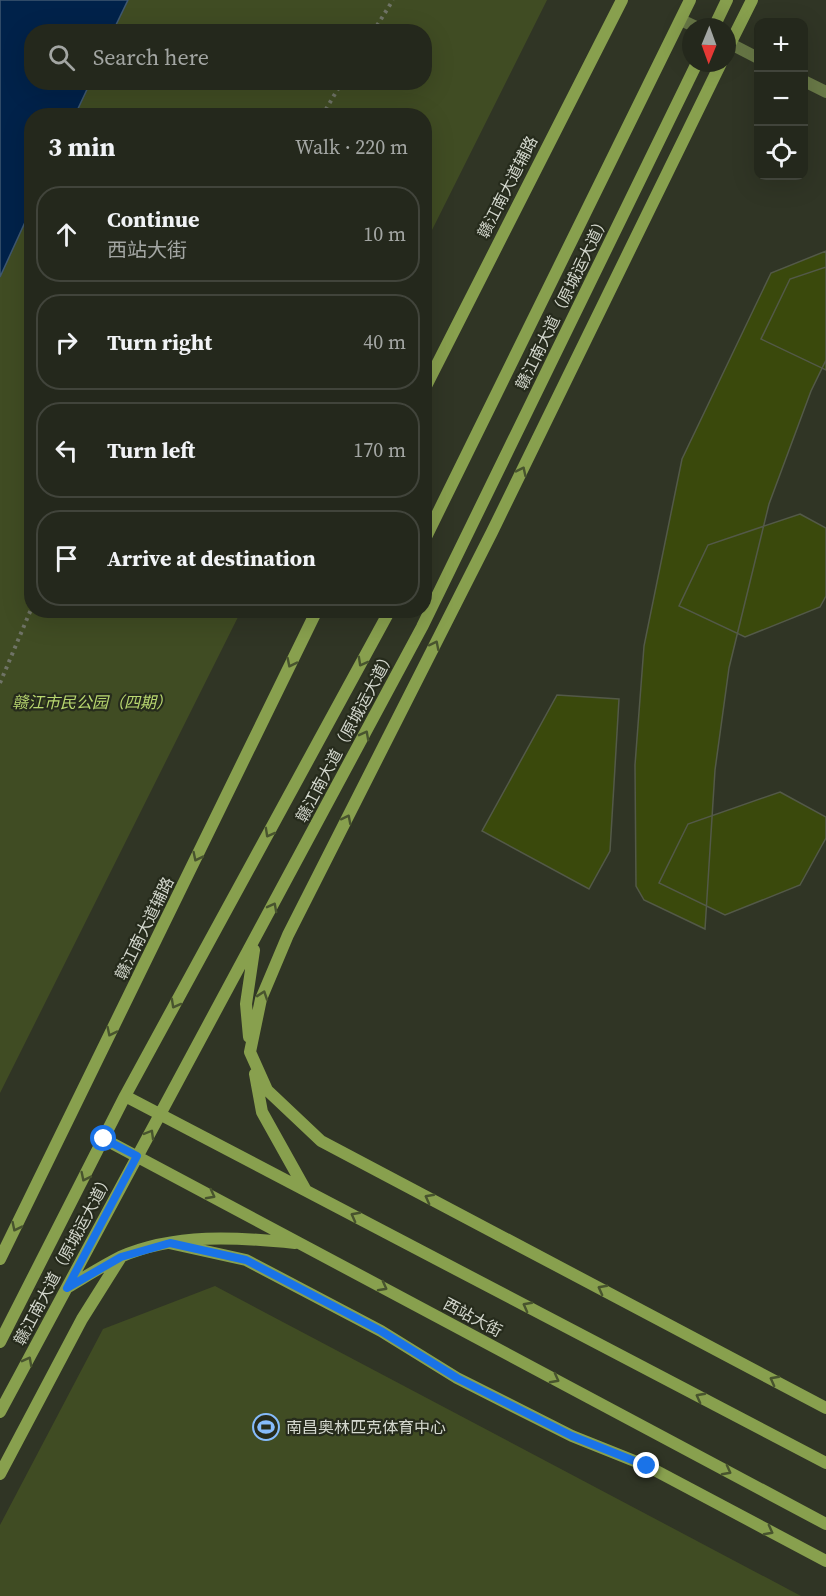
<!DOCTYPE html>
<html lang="en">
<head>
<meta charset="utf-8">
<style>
	:root { --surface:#24281c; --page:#2c3025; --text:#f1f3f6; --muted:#a3a6a3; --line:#41443b }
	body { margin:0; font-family:"Source Serif 4","Noto Sans SC",serif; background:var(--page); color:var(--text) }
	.controls { position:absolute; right:18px; top:18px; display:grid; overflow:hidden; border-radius:12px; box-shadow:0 6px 24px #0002 }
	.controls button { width:54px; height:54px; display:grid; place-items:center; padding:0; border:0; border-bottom:2px solid var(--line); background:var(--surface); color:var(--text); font:30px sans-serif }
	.compass { position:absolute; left:682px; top:18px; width:54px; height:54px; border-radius:50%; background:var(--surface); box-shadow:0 6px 24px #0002; rotate:181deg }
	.stop { position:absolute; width:18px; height:18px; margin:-14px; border:4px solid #1a73e8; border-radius:50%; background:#fff }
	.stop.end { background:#1a73e8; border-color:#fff; box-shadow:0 2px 6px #0008 }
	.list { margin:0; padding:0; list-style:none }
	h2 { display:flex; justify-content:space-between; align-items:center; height:78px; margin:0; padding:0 24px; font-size:26px }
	h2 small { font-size:20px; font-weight:400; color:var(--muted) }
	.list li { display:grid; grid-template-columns:39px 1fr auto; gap:18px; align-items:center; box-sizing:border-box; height:96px; margin:0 12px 12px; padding:0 12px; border:2px solid var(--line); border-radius:24px }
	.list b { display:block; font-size:22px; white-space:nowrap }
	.list p { margin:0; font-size:20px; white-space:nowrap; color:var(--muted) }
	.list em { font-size:20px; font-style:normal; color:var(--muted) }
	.icon { flex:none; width:33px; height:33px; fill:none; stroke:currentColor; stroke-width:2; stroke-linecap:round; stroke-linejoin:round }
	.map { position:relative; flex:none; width:826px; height:1596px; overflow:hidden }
	.search { position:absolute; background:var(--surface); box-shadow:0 6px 24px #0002; left:24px; top:24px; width:408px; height:66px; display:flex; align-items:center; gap:15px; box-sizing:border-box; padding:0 21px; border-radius:24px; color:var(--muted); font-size:22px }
	.panel { position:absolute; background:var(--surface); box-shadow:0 6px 24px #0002; left:24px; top:108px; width:408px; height:510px; border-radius:24px }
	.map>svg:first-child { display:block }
</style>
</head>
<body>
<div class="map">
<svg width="826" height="1596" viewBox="0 0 826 1596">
	<rect width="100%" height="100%" fill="#303525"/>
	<!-- green -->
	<path fill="#404c23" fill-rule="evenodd" d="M 15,0 L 547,0 L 425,244 L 424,116 L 32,116 L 32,610 L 241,611 L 0,1093 L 0,57 ZM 32,32 L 424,32 L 424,82 L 32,82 Z
		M 215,1286 L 801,1596 L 0,1596 L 0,1525 L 103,1329 Z"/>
	<!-- water -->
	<path fill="#00224a" stroke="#3f5871" stroke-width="1.5" d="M 0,0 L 128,0 L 113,31 L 32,32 L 32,82 L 90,83 L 75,115 L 32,116 L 31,209 L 0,277 Z"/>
	<!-- building -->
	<path fill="#3a490c" stroke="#535948" stroke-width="1.5" d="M 826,251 L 826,360 L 811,391 L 769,504 L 729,668 L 715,770 L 705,929 L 644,900 L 636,886 L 635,765 L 644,646 L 682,459 L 771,273 Z
		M 826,267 L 826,370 L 761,339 L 790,279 Z
		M 800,514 L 826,528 L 826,596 L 820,607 L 745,637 L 679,606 L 708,545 Z
		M 557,695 L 619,699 L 610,851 L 589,889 L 482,831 Z
		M 780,792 L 826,817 L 826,838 L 800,885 L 725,915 L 659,883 L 688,824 Z"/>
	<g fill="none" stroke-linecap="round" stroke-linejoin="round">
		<!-- path -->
		<path stroke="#6f7366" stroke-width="4" stroke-dasharray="3 4.5" stroke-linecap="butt" d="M 373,32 L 393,0
			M 322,116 L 342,82
			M 0,683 L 32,607"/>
		<!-- street -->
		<path stroke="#697947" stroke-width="12" d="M 681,20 L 696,27
			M 727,42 L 758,58
			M 804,81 L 826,92"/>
		<!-- secondary -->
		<path stroke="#88a04e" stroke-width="12" d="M 714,27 L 727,0
			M 727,50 L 752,0
			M 721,63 L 492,532 L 288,935 L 261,999 L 250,1052 L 267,1090 L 321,1141 L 826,1408
			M 424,390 L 622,0
			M 424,541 L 690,0
			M 249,1037 L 246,1004 L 254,950
			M 255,1074 L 262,1112 L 305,1189
			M 125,1096 L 826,1463
			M 104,1139 L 826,1524
			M 169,1243 L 246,1260 L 381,1331 L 457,1378 L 572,1436 L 647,1466 L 826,1561
			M 0,1259 L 317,610
			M 68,1287 C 85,1277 102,1266 120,1257 C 175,1233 237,1237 295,1243
			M 0,1342 L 125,1096 L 390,610
			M 0,1412 L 422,627 L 697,63
			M 0,1474 L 82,1319 L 121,1257"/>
	</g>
	<!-- one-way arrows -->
	<defs><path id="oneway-chevron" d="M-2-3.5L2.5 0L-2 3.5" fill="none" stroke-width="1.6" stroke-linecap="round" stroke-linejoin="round" transform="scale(1.5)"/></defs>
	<g stroke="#48542e">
		<use href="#oneway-chevron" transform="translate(522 471) rotate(-64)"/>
		<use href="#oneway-chevron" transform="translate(435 645) rotate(-63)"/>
		<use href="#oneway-chevron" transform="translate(362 662) rotate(119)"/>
		<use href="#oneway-chevron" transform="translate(291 663) rotate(116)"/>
		<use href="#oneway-chevron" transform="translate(365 735) rotate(-62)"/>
		<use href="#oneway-chevron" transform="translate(347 819) rotate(-63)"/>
		<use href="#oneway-chevron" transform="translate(269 833) rotate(119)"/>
		<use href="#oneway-chevron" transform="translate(197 857) rotate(116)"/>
		<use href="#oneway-chevron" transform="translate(273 907) rotate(-62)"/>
		<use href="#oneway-chevron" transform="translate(263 995) rotate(-71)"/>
		<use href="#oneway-chevron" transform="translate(175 1004) rotate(119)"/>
		<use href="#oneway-chevron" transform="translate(111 1032) rotate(116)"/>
		<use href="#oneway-chevron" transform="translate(150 1134) rotate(-60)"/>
		<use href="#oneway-chevron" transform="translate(85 1177) rotate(116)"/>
		<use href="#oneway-chevron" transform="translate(211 1195) rotate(28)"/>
		<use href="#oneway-chevron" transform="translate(429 1198) rotate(-152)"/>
		<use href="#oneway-chevron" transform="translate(355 1216) rotate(-152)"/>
		<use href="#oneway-chevron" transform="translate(16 1227) rotate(116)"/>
		<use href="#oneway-chevron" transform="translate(383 1287) rotate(28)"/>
		<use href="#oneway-chevron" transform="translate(602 1289) rotate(-152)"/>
		<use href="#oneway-chevron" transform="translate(527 1306) rotate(-152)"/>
		<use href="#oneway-chevron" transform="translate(28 1361) rotate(-62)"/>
		<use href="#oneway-chevron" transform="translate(555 1379) rotate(28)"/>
		<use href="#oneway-chevron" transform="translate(774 1380) rotate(-152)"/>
		<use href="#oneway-chevron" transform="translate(700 1397) rotate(-152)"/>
		<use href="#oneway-chevron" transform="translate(727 1471) rotate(28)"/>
		<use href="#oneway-chevron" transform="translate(769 1531) rotate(28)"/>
	</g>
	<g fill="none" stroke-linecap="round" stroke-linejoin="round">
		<!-- route -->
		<path stroke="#1a73e8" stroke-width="8" d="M 104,1139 L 137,1156 L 67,1288 L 121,1257 L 170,1243 L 246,1260 L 381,1331 L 457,1378 L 572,1436 L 647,1466"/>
	</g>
	<!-- icons -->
	<defs>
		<symbol id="stadium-ring" viewBox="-11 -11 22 22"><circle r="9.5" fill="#262b1c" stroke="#86bbfb" stroke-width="1.5"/><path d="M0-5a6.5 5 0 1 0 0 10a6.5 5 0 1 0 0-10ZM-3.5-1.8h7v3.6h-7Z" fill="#86bbfb"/></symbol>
	</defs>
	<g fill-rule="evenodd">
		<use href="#stadium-ring" x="251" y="1412" width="30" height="30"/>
	</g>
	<g text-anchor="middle" stroke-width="4.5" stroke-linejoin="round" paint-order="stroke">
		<!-- street labels -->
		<g font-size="16" fill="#d3d7cd" stroke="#262b1c">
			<text transform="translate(507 187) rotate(-63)" y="6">赣江南大道辅路</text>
			<text transform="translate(562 302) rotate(-64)" y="6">赣江南大道（原城运大道）</text>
			<text transform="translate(345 736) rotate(-62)" y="6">赣江南大道（原城运大道）</text>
			<text transform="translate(144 928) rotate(-64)" y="6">赣江南大道辅路</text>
			<text transform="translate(63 1259) rotate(-62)" y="6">赣江南大道（原城运大道）</text>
			<text transform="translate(473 1317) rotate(28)" y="6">西站大街</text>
		</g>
		<!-- park labels -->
		<g font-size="16" font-style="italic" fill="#b8d76f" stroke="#262b1c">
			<text x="92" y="708">赣江市民公园（四期）</text>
		</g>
		<!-- poi labels -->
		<g font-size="16" fill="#d3d7cd" stroke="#262b1c" text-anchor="start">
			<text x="286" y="1433">南昌奥林匹克体育中心</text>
		</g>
	</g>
</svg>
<div class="controls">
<button>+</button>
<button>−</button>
<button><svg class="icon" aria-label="locate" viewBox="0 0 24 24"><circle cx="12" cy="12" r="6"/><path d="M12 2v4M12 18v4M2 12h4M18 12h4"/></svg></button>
</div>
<svg class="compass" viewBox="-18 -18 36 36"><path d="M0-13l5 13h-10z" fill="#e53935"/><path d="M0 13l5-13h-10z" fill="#a3a6a3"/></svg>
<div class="stop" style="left:104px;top:1139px"></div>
<div class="stop end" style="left:647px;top:1466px"></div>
<div class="search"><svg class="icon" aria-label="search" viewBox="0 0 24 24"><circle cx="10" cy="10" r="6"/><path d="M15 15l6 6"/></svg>Search here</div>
<section class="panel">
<h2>3 min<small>Walk · 220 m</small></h2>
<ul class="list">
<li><svg class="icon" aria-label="ahead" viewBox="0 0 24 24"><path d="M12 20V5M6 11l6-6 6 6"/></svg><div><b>Continue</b><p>西站大街</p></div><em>10 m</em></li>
<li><svg class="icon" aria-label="right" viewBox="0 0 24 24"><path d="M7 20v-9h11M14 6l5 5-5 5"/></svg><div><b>Turn right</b></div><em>40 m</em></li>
<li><svg class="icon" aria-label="left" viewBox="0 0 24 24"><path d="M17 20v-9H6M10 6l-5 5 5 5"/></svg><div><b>Turn left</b></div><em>170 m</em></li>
<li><svg class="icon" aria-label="arrive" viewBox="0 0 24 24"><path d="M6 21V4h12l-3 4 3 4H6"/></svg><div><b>Arrive at destination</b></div></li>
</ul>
</section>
</div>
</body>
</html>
